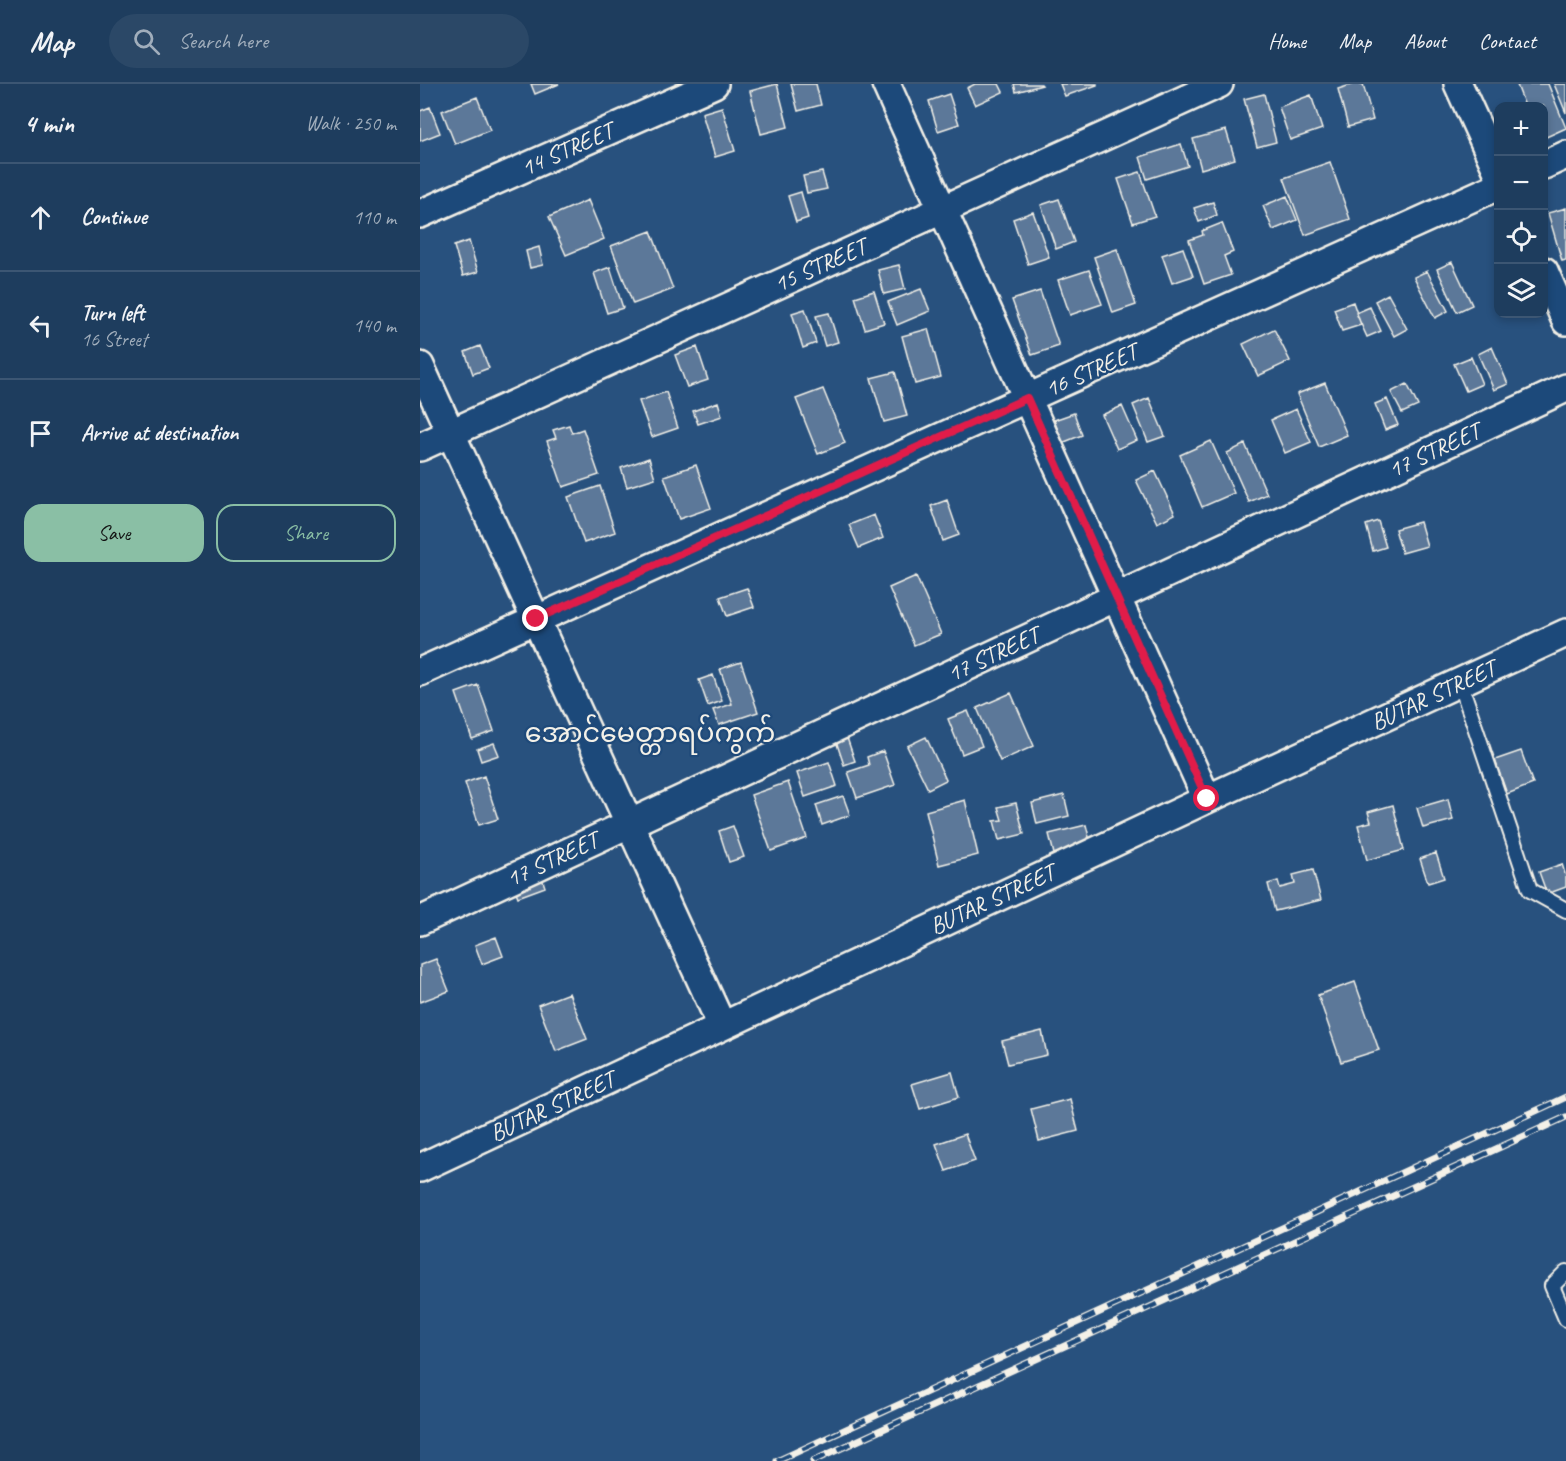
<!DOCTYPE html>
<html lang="en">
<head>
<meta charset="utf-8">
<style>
	:root { --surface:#1e3d5e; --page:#2b4867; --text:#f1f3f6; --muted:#a1aebc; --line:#3c5673; --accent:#8abfa5 }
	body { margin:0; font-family:Caveat,"Noto Sans Myanmar",sans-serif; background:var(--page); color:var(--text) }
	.controls { position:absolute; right:18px; top:18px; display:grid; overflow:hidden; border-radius:12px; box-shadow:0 3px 9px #0003 }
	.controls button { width:54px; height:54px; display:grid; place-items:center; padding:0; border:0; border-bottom:2px solid var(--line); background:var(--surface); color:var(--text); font:30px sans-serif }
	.stop { position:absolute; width:18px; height:18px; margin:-14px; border:4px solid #e11d48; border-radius:50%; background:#fff }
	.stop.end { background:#e11d48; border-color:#fff; box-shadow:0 2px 6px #0008 }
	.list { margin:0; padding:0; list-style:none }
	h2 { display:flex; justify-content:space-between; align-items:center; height:78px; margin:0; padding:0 24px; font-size:26px }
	h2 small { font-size:20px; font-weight:400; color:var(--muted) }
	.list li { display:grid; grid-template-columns:39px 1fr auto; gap:18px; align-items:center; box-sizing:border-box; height:108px; padding:0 24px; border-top:2px solid var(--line) }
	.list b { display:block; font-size:22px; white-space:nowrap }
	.list p { margin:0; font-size:20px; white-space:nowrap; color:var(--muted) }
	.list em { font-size:20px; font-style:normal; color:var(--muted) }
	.actions { display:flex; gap:12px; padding:18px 24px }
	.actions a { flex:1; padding:14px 0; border:2px solid var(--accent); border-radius:18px; text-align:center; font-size:21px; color:var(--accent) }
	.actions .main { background:var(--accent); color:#111 }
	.icon { flex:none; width:33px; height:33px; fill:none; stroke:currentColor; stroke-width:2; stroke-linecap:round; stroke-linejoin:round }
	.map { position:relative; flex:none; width:1146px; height:1377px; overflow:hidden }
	header { display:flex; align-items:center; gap:36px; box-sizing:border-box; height:84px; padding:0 30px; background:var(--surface); border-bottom:2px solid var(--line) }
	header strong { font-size:28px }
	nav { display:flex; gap:33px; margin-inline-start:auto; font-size:21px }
	.search { width:420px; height:54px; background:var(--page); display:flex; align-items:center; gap:15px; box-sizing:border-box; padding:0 21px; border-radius:33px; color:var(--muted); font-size:22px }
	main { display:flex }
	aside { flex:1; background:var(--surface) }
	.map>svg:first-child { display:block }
</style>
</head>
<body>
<header>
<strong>Map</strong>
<div class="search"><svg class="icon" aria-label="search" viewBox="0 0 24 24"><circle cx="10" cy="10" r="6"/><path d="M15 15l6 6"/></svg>Search here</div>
<nav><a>Home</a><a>Map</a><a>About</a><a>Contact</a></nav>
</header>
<main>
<aside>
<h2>4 min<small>Walk · 250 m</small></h2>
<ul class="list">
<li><svg class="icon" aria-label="ahead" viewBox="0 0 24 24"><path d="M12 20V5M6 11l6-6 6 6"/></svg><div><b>Continue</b></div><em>110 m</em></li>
<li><svg class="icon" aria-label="left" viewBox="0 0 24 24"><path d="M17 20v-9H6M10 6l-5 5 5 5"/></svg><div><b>Turn left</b><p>16 Street</p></div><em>140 m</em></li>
<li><svg class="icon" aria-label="arrive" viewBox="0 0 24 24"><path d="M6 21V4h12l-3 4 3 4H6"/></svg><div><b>Arrive at destination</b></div></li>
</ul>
<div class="actions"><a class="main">Save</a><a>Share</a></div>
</aside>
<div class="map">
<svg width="1146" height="1377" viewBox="0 0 1146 1377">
	<rect width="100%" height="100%" fill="#28517e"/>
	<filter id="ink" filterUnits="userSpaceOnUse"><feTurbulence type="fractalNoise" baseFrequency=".0167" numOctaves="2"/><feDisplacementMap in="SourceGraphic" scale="12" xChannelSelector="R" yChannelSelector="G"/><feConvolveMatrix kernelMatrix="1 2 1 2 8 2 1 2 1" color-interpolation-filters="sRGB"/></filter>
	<g filter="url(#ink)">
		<!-- building -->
		<path fill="#5b7899" stroke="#f4f1e8" stroke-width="1.5" d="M 111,0 L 139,0 L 115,10 Z
			M 357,0 L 368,43 L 341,50 L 330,7 Z
			M 371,0 L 396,0 L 401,21 L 378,27 Z
			M 555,0 L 579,0 L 583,8 L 555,21 L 547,4 Z
			M 594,0 L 621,0 L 622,1 L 596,8 Z
			M 640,0 L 677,0 L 677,1 L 645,12 Z
			M 934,0 L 943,0 L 953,36 L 928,43 L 918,5 Z
			M 1100,0 L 1128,0 L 1146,44 L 1124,54 L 1124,22 L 1105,22 L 1097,1 Z
			M 1134,0 L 1146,0 L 1146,29 Z
			M 529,10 L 539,40 L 518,47 L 509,17 Z
			M 844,10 L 856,58 L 837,63 L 824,15 Z
			M 891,11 L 902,45 L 870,56 L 859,23 Z
			M 57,13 L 70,46 L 35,60 L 22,27 Z
			M 10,23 L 20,49 L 0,57 L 0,27 Z
			M 302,23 L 315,67 L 295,73 L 282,29 Z
			M 806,46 L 815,75 L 781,85 L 773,55 Z
			M 761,60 L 768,82 L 727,95 L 720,73 Z
			M 910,78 L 930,135 L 885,151 L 864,94 Z
			M 402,88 L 407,105 L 387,109 L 383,92 Z
			M 720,88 L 735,132 L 713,139 L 698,95 Z
			M 381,108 L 388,134 L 376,138 L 368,112 Z
			M 867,112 L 877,136 L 853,146 L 843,122 Z
			M 639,115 L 654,158 L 636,165 L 621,121 Z
			M 168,116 L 184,155 L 146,171 L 129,133 Z
			M 793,118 L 797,131 L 779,138 L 774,124 Z
			M 1146,124 L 1146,176 L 1142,177 L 1128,129 Z
			M 613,128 L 629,173 L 608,180 L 593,135 Z
			M 802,139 L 813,168 L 804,172 L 811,191 L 784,200 L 769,156 L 783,151 L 782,147 Z
			M 231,147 L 253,205 L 213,220 L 191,162 Z
			M 49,157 L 58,188 L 43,192 L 34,162 Z
			M 119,163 L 123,181 L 110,184 L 106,167 Z
			M 763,164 L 773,192 L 752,199 L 742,171 Z
			M 697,165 L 716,221 L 693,229 L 674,173 Z
			M 1032,178 L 1052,221 L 1037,228 L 1017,185 Z
			M 479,181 L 485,205 L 464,210 L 458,186 Z
			M 190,183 L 203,224 L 187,229 L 174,189 Z
			M 669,186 L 682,220 L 650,231 L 638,196 Z
			M 1007,187 L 1028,227 L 1015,234 L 994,193 Z
			M 501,205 L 510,227 L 477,241 L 468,218 Z
			M 454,207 L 464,239 L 445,245 L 435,213 Z
			M 620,207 L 639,262 L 612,271 L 592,216 Z
			M 968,210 L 987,245 L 974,252 L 955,217 Z
			M 933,218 L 941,241 L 922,247 L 914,225 Z
			M 950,223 L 961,247 L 947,253 L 936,229 Z
			M 385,225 L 396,259 L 383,264 L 372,229 Z
			M 409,229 L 418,258 L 405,262 L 396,232 Z
			M 508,245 L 521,293 L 495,300 L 482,252 Z
			M 854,245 L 870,277 L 838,292 L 823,260 Z
			M 60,262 L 69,284 L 53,290 L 45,268 Z
			M 277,263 L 288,296 L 267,303 L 255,271 Z
			M 1072,263 L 1088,300 L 1074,306 L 1058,270 Z
			M 1051,273 L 1062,300 L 1046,307 L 1034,280 Z
			M 475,288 L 487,332 L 464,338 L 451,294 Z
			M 905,299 L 927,351 L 899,363 L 877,310 Z
			M 987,300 L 998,322 L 982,329 L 971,308 Z
			M 403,305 L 425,359 L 398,370 L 376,315 Z
			M 246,308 L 258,344 L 232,353 L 219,317 Z
			M 729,314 L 745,352 L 728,358 L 713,321 Z
			M 967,315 L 978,341 L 965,346 L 955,320 Z
			M 298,318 L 302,332 L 278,340 L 273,327 Z
			M 702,322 L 717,356 L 697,365 L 682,331 Z
			M 876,325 L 891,358 L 865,369 L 851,336 Z
			M 654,329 L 662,351 L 642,359 L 634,336 Z
			M 149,341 L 152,349 L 163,345 L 179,391 L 143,403 L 127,357 L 136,354 L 133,346 Z
			M 791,357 L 814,409 L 782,423 L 760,371 Z
			M 825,360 L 847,410 L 829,418 L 807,369 Z
			M 229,374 L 235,394 L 207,403 L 201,384 Z
			M 276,381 L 291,424 L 259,435 L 244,392 Z
			M 735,387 L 755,430 L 737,439 L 716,396 Z
			M 180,402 L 195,448 L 164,459 L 148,413 Z
			M 527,416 L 539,451 L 523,457 L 511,422 Z
			M 454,431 L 463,454 L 439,464 L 429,441 Z
			M 958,437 L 966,463 L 953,467 L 946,441 Z
			M 1000,438 L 1007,462 L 982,469 L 975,445 Z
			M 496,492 L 521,550 L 494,561 L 469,504 Z
			M 327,504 L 334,523 L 307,532 L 300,513 Z
			M 321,578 L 338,628 L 299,641 L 293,626 L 312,620 L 300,585 Z
			M 293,591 L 302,617 L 288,622 L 279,596 Z
			M 58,601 L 74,647 L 52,655 L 36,609 Z
			M 591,609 L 614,662 L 580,677 L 557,624 Z
			M 548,627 L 562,662 L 542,670 L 528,635 Z
			M 426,651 L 435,677 L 424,681 L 415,654 Z
			M 506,653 L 526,696 L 508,705 L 487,662 Z
			M 74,659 L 79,671 L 61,677 L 57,665 Z
			M 463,667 L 475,701 L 437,714 L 428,688 L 449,681 L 447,673 Z
			M 1101,667 L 1113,700 L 1087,710 L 1075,676 Z
			M 409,678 L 417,702 L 385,713 L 377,689 Z
			M 64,692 L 78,735 L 59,741 L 45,699 Z
			M 368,698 L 387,754 L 351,767 L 331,711 Z
			M 644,711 L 649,732 L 617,740 L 612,719 Z
			M 423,712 L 430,731 L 402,741 L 396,721 Z
			M 1028,715 L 1033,736 L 1003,744 L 997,724 Z
			M 545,716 L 558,771 L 519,781 L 506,727 Z
			M 596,719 L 604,750 L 579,756 L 574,737 L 582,736 L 578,723 Z
			M 973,721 L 984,766 L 947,776 L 938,741 L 951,738 L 948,728 Z
			M 666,741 L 671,761 L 634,770 L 629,750 Z
			M 313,742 L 324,773 L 309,778 L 299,747 Z
			M 1016,769 L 1024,794 L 1008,799 L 1000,775 Z
			M 1142,780 L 1146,793 L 1146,803 L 1127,810 L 1119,788 Z
			M 893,786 L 901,816 L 855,827 L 848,800 L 858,797 L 860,804 L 875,800 L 873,791 Z
			M 121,791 L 125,803 L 98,813 L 93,800 Z
			M 76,853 L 83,872 L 62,880 L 55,861 Z
			M 16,875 L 29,907 L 0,918 L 0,881 Z
			M 935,898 L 959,966 L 921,978 L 898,911 Z
			M 149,909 L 167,955 L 136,967 L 118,921 Z
			M 622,947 L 627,971 L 588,980 L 582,957 Z
			M 532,988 L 539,1013 L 500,1025 L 492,1000 Z
			M 650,1015 L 658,1047 L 619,1057 L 611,1025 Z
			M 545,1050 L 555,1077 L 526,1087 L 516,1060 Z"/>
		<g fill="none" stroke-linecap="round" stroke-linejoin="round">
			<defs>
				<path id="service" d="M 1045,613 L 1110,806 L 1146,826
					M 1146,1188 L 1132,1202 L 1146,1235"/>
				<path id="minor" d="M 466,0 L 787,715
					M 1038,0 L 1078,88
					M 1124,81 L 1146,71
					M 0,130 L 294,0
					M 1124,187 L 1146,237
					M 0,282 L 302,942
					M 0,363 L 799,0
					M 0,588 L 1078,102
					M 0,837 L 1146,304
					M 0,1084 L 787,715 L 1146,549"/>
			</defs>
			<!-- service casing -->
			<use href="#service" stroke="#f4f1e8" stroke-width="18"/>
			<!-- minor casing -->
			<use href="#minor" stroke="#f4f1e8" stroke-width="32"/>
			<!-- service -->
			<use href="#service" stroke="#1f4a7a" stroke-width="14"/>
			<!-- minor -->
			<use href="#minor" stroke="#1f4a7a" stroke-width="27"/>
			<defs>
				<path id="rail" d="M 357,1377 L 1146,1013
					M 393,1377 L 1146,1033"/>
			</defs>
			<!-- rail casing -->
			<use href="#rail" stroke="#f4f1e8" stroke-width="7"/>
			<!-- rail -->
			<use href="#rail" stroke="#1f4a7a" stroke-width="4.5" stroke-dasharray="14" stroke-linecap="butt"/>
		</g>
	</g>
	<g fill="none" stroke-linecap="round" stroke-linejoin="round" filter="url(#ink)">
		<!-- route -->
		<path stroke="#e11d48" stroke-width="8" d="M 116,535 L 607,314 L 787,715"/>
	</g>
	<g text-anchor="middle" stroke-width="4.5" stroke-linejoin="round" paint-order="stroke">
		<!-- street labels -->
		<g font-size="24" fill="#f4f1e8" stroke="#1f4a7a">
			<text transform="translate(147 65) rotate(-24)" y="8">14 STREET</text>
			<text transform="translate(400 181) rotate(-24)" y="8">15 STREET</text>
			<text transform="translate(671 286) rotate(-24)" y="8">16 STREET</text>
			<text transform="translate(1014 366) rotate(-25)" y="8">17 STREET</text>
			<text transform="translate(573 570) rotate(-25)" y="8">17 STREET</text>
			<text transform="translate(1013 611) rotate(-25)" y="8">BUTAR STREET</text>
			<text transform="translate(132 775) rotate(-25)" y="8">17 STREET</text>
			<text transform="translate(572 815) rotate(-25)" y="8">BUTAR STREET</text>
			<text transform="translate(132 1022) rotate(-25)" y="8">BUTAR STREET</text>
		</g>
		<!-- quarter labels -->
		<g font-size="27" fill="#f4f1e8" stroke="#1f4a7a">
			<text x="230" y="658">အောင်မေတ္တာရပ်ကွက်</text>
		</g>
	</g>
</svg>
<div class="controls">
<button>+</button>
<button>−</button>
<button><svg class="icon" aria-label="locate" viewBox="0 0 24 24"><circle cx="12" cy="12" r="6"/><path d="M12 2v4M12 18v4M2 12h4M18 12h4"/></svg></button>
<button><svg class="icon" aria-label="layers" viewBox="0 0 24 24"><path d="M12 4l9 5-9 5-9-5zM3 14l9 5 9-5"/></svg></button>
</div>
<div class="stop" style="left:787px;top:715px"></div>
<div class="stop end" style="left:116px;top:535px"></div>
</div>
</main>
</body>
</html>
